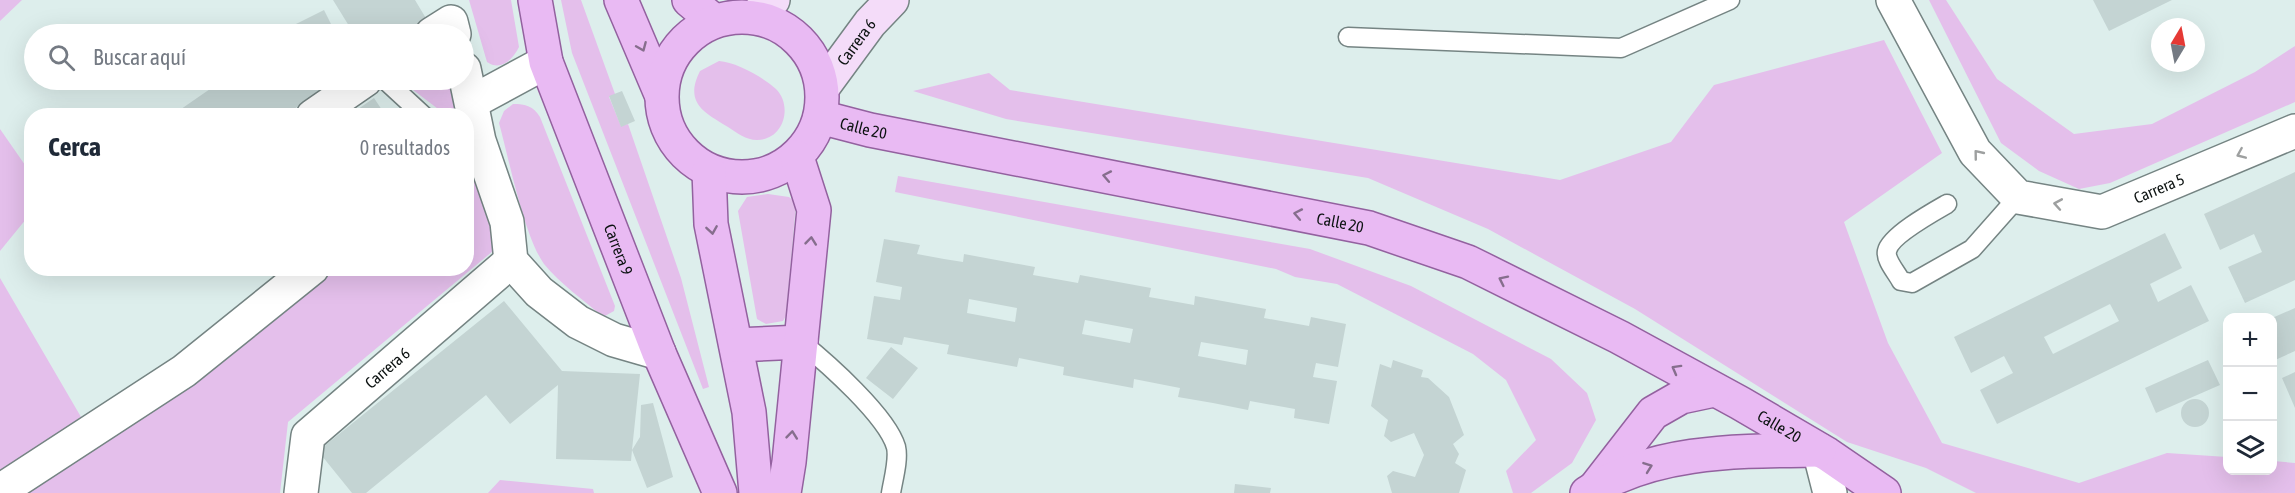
<!DOCTYPE html>
<html lang="es">
<head>
<meta charset="utf-8">
<style>
	:root { --surface:#fff; --page:#f6f6f7; --text:#1f2937; --muted:#747a83; --line:#e0e1e3 }
	body { margin:0; font-family:"Asap Condensed",sans-serif; background:var(--page); color:var(--text) }
	.controls { position:absolute; right:18px; bottom:18px; display:grid; overflow:hidden; border-radius:12px; box-shadow:0 6px 24px #0002 }
	.controls button { width:54px; height:54px; display:grid; place-items:center; padding:0; border:0; border-bottom:2px solid var(--line); background:var(--surface); color:var(--text); font:30px sans-serif }
	.compass { position:absolute; left:2151px; top:18px; width:54px; height:54px; border-radius:50%; background:var(--surface); box-shadow:0 6px 24px #0002; rotate:10deg }
	.list { margin:0; padding:0; list-style:none }
	h2 { display:flex; justify-content:space-between; align-items:center; height:78px; margin:0; padding:0 24px; font-size:26px }
	h2 small { font-size:20px; font-weight:400; color:var(--muted) }
	.icon { flex:none; width:33px; height:33px; fill:none; stroke:currentColor; stroke-width:2; stroke-linecap:round; stroke-linejoin:round }
	.map { position:relative; flex:none; width:2295px; height:493px; overflow:hidden }
	.search { position:absolute; background:var(--surface); box-shadow:0 6px 24px #0002; left:24px; top:24px; width:450px; height:66px; display:flex; align-items:center; gap:15px; box-sizing:border-box; padding:0 21px; border-radius:33px; color:var(--muted); font-size:22px }
	.panel { position:absolute; background:var(--surface); box-shadow:0 6px 24px #0002; left:24px; top:108px; width:450px; height:168px; border-radius:24px }
	.map>svg:first-child { display:block }
</style>
</head>
<body>
<div class="map">
<svg width="2295" height="493" viewBox="0 0 2295 493">
	<rect width="100%" height="100%" fill="#ddeeec"/>
	<!-- green -->
	<path fill="#e4bfeb" d="M 0,0 L 22,0 L 0,21 Z
		M 469,0 L 511,0 L 519,47 C 513,59 501,72 487,62 Z
		M 561,0 L 581,0 L 615,94 L 609,97 L 621,126 L 628,124 L 681,278 L 709,387 L 703,389 L 572,53 Z
		M 1929,0 L 1946,0 L 1997,79 L 2074,134 L 2152,124 L 2255,72 L 2295,46 L 2295,102 L 2110,183 L 2079,189 L 2039,171 L 2001,143 Z
		M 1884,40 L 1942,153 L 1844,222 L 1888,343 L 1942,443 L 2079,483 L 2167,453 L 2227,457 L 2228,470 L 2272,470 L 2273,461 L 2295,463 L 2295,493 L 1976,493 L 1926,468 L 1847,442 L 1635,309 L 1488,229 L 1368,178 L 1006,119 L 913,91 L 989,73 L 1010,90 L 1560,180 L 1671,142 L 1714,85 Z
		M 719,61 C 736,62 763,77 776,89 C 793,106 784,140 757,140 C 746,140 737,133 728,127 C 704,112 684,103 700,71 Z
		M 400,80 L 458,80 L 466,116 L 446,115 Z
		M 513,104 C 526,104 533,106 540,117 L 615,306 L 614,311 L 603,317 C 584,300 560,284 544,264 C 524,236 509,159 499,123 L 504,111 Z
		M 0,129 L 32,175 L 31,213 L 0,251 Z
		M 477,161 L 493,227 L 493,251 L 288,422 L 280,493 L 0,493 L 312,269 L 466,268 L 467,162 Z
		M 898,176 L 1310,249 L 1411,286 L 1551,359 L 1587,393 L 1596,420 L 1572,463 L 1531,493 L 1513,493 L 1506,471 L 1536,440 L 1506,380 L 1473,354 L 1337,284 L 1295,277 L 1276,269 L 895,192 Z
		M 768,194 L 789,197 L 796,203 L 786,316 L 783,321 L 766,324 L 757,319 L 738,211 L 747,197 Z
		M 0,278 L 81,417 L 0,472 Z
		M 500,480 L 593,489 L 594,493 L 488,493 Z"/>
	<!-- building -->
	<path fill="#c4d4d3" fill-rule="evenodd" d="M 333,0 L 415,0 L 427,20 L 403,34 L 354,34 Z
		M 2093,0 L 2172,0 L 2109,31 Z
		M 324,10 L 336,34 L 274,34 L 298,23 Z
		M 223,80 L 349,80 L 307,100 L 284,116 L 171,116 Z
		M 622,91 L 635,121 L 621,127 L 609,96 Z
		M 374,98 L 386,116 L 348,116 Z
		M 2295,172 L 2295,280 L 2245,303 L 2228,267 L 2262,252 L 2254,234 L 2220,250 L 2204,214 Z
		M 2165,233 L 2182,268 L 2150,284 L 2158,302 L 2191,285 L 2209,321 L 1997,424 L 1980,390 L 2013,373 L 2004,356 L 1971,373 L 1954,337 ZM 2110,304 L 2119,321 L 2053,354 L 2044,337 Z
		M 884,239 L 920,245 L 917,254 L 944,259 L 963,262 L 964,254 L 1035,267 L 1033,275 L 1078,283 L 1080,275 L 1151,288 L 1149,297 L 1194,305 L 1195,296 L 1266,309 L 1264,318 L 1309,326 L 1311,317 L 1346,324 L 1338,367 L 1316,363 L 1313,377 L 1337,381 L 1329,424 L 1294,418 L 1295,409 L 1250,401 L 1248,410 L 1213,403 L 1178,397 L 1180,388 L 1134,379 L 1133,388 L 1063,375 L 1064,367 L 1019,358 L 1017,367 L 947,354 L 949,345 L 904,337 L 902,345 L 867,339 L 874,296 L 900,300 L 902,287 L 876,282 ZM 969,299 L 1017,308 L 1015,322 L 967,313 ZM 1085,320 L 1133,329 L 1130,343 L 1082,334 ZM 1201,342 L 1248,350 L 1246,365 L 1198,356 Z
		M 504,301 L 562,371 L 640,374 L 632,450 L 640,437 L 641,405 L 653,403 L 673,477 L 647,488 L 632,450 L 631,461 L 556,459 L 558,385 L 510,424 L 486,395 L 366,493 L 352,493 L 318,451 Z
		M 2295,308 L 2295,351 L 2273,361 L 2272,318 Z
		M 891,347 L 918,368 L 893,399 L 866,378 Z
		M 1393,360 L 1423,370 L 1421,377 L 1428,378 L 1449,397 L 1464,435 L 1453,444 L 1459,454 L 1455,463 L 1466,470 L 1459,493 L 1392,493 L 1387,476 L 1393,471 L 1415,477 L 1424,455 L 1414,433 L 1391,442 L 1384,436 L 1388,420 L 1371,406 L 1380,364 L 1391,368 Z
		M 2208,360 L 2220,385 L 2156,413 L 2145,388 Z
		M 2295,372 L 2295,408 L 2282,378 Z
		M2181 413a14 14 0 1 1 28 0a14 14 0 1 1-28 0Z
		M 1235,484 L 1271,488 L 1270,493 L 1234,493 Z"/>
	<g fill="none" stroke-linecap="round" stroke-linejoin="round">
		<defs>
			<path id="lane" d="M 1348,37 L 1621,48 L 1730,0
				M 385,80 L 424,116
				M 1947,204 C 1933,212 1890,236 1887,251 C 1885,260 1897,273 1901,281 L 1912,283 L 1972,249 L 2018,197
				M 801,342 C 827,363 887,416 896,447 C 899,460 893,480 891,493"/>
			<g id="street">
				<path id="s1" d="M 1893,0 L 1975,152 L 2018,197 L 2102,212 L 2295,131"/>
				<path d="M 432,34 L 451,22 L 454,34"/>
				<path d="M 464,69 L 479,141 L 507,222 L 511,261 L 539,292 L 578,322 L 614,340 L 659,353"/>
				<path d="M 472,102 L 546,62"/>
				<path d="M 313,116 L 365,80"/>
				<path d="M 1819,450 L 1830,493"/>
				<path d="M 0,491 L 184,371 L 312,268"/>
				<path id="s2" d="M 301,493 L 308,436 L 511,261"/>
			</g>
			<g id="secondary">
				<path d="M 754,17 L 773,0"/>
				<path id="s3" d="M 823,87 L 870,23 L 892,0"/>
			</g>
			<g id="primary">
				<path id="s4" d="M 535,0 L 546,62 L 659,353 L 720,493"/>
				<path d="M 621,0 L 661,94"/>
				<path d="M 689,0 L 714,21"/>
				<circle cx="742" cy="97" r="80"/>
				<path id="s5" d="M 820,117 L 870,130 L 1369,228 L 1468,262 L 1619,337 L 1740,403 L 1827,454 L 1884,493"/>
				<path d="M 709,171 L 711,224 L 749,412 L 756,493"/>
				<path d="M 736,345 L 801,342"/>
				<path d="M 1594,489 L 1653,413 L 1681,397 L 1714,390"/>
				<path d="M 784,493 L 789,462 L 814,210 L 797,157"/>
				<path d="M 1587,493 C 1655,449 1741,451 1819,450"/>
			</g>
		</defs>
		<!-- lane casing -->
		<use href="#lane" stroke="#758483" stroke-width="21"/>
		<!-- street casing -->
		<use href="#street" stroke="#758483" stroke-width="36"/>
		<!-- secondary casing -->
		<use href="#secondary" stroke="#758483" stroke-width="36"/>
		<!-- primary casing -->
		<use href="#primary" stroke="#93619f" stroke-width="36"/>
		<!-- lane -->
		<use href="#lane" stroke="#fff" stroke-width="18"/>
		<!-- street -->
		<use href="#street" stroke="#fff" stroke-width="33"/>
		<!-- secondary -->
		<use href="#secondary" stroke="#f4dcf9" stroke-width="33"/>
		<!-- primary -->
		<use href="#primary" stroke="#e9baf3" stroke-width="33"/>
	</g>
	<!-- one-way arrows -->
	<defs><path id="oneway-chevron" d="M-2-3.5L2.5 0L-2 3.5" fill="none" stroke-width="1.6" stroke-linecap="round" stroke-linejoin="round" transform="scale(1.5)"/></defs>
	<g stroke="#866e8d">
		<use href="#oneway-chevron" transform="translate(642 47) rotate(67)"/>
		<use href="#oneway-chevron" transform="translate(1107 176) rotate(-169)"/>
		<use href="#oneway-chevron" transform="translate(1298 214) rotate(-169)"/>
		<use href="#oneway-chevron" transform="translate(712 230) rotate(81)"/>
		<use href="#oneway-chevron" transform="translate(811 241) rotate(-84)"/>
		<use href="#oneway-chevron" transform="translate(1503 280) rotate(-154)"/>
		<use href="#oneway-chevron" transform="translate(1676 369) rotate(-151)"/>
		<use href="#oneway-chevron" transform="translate(792 435) rotate(-84)"/>
		<use href="#oneway-chevron" transform="translate(1648 467) rotate(-20)"/>
	</g>
	<g stroke="#9ea0a0">
		<use href="#oneway-chevron" transform="translate(1978 154) rotate(-129)"/>
		<use href="#oneway-chevron" transform="translate(2241 154) rotate(157)"/>
		<use href="#oneway-chevron" transform="translate(2058 204) rotate(-170)"/>
	</g>
	<g text-anchor="middle" stroke-width="6" stroke-linejoin="round" paint-order="stroke">
		<!-- street labels -->
		<g font-size="16" fill="#0c1211" stroke="#ebfcfa">
			<text dy="6" stroke="none"><textPath href="#s3" startOffset="56">Carrera 6</textPath></text>
			<text dy="6" stroke="none"><textPath href="#s5" startOffset="45">Calle 20</textPath></text>
			<text dy="6" stroke="none"><textPath href="#s1" startOffset="382">Carrera 5</textPath></text>
			<text dy="6" stroke="none"><textPath href="#s5" startOffset="531">Calle 20</textPath></text>
			<text dy="6" stroke="none"><textPath href="#s4" startOffset="264">Carrera 9</textPath></text>
			<text dy="6" stroke="none"><textPath href="#s2" startOffset="162">Carrera 6</textPath></text>
			<text dy="6" stroke="none"><textPath href="#s5" startOffset="1017">Calle 20</textPath></text>
		</g>
	</g>
</svg>
<div class="controls">
<button>+</button>
<button>−</button>
<button><svg class="icon" aria-label="layers" viewBox="0 0 24 24"><path d="M12 4l9 5-9 5-9-5zM3 14l9 5 9-5"/></svg></button>
</div>
<svg class="compass" viewBox="-18 -18 36 36"><path d="M0-13l5 13h-10z" fill="#e53935"/><path d="M0 13l5-13h-10z" fill="#747a83"/></svg>
<div class="search"><svg class="icon" aria-label="search" viewBox="0 0 24 24"><circle cx="10" cy="10" r="6"/><path d="M15 15l6 6"/></svg>Buscar aquí</div>
<section class="panel">
<h2>Cerca<small>0 resultados</small></h2>
<ul class="list">
</ul>
</section>
</div>
</body>
</html>
